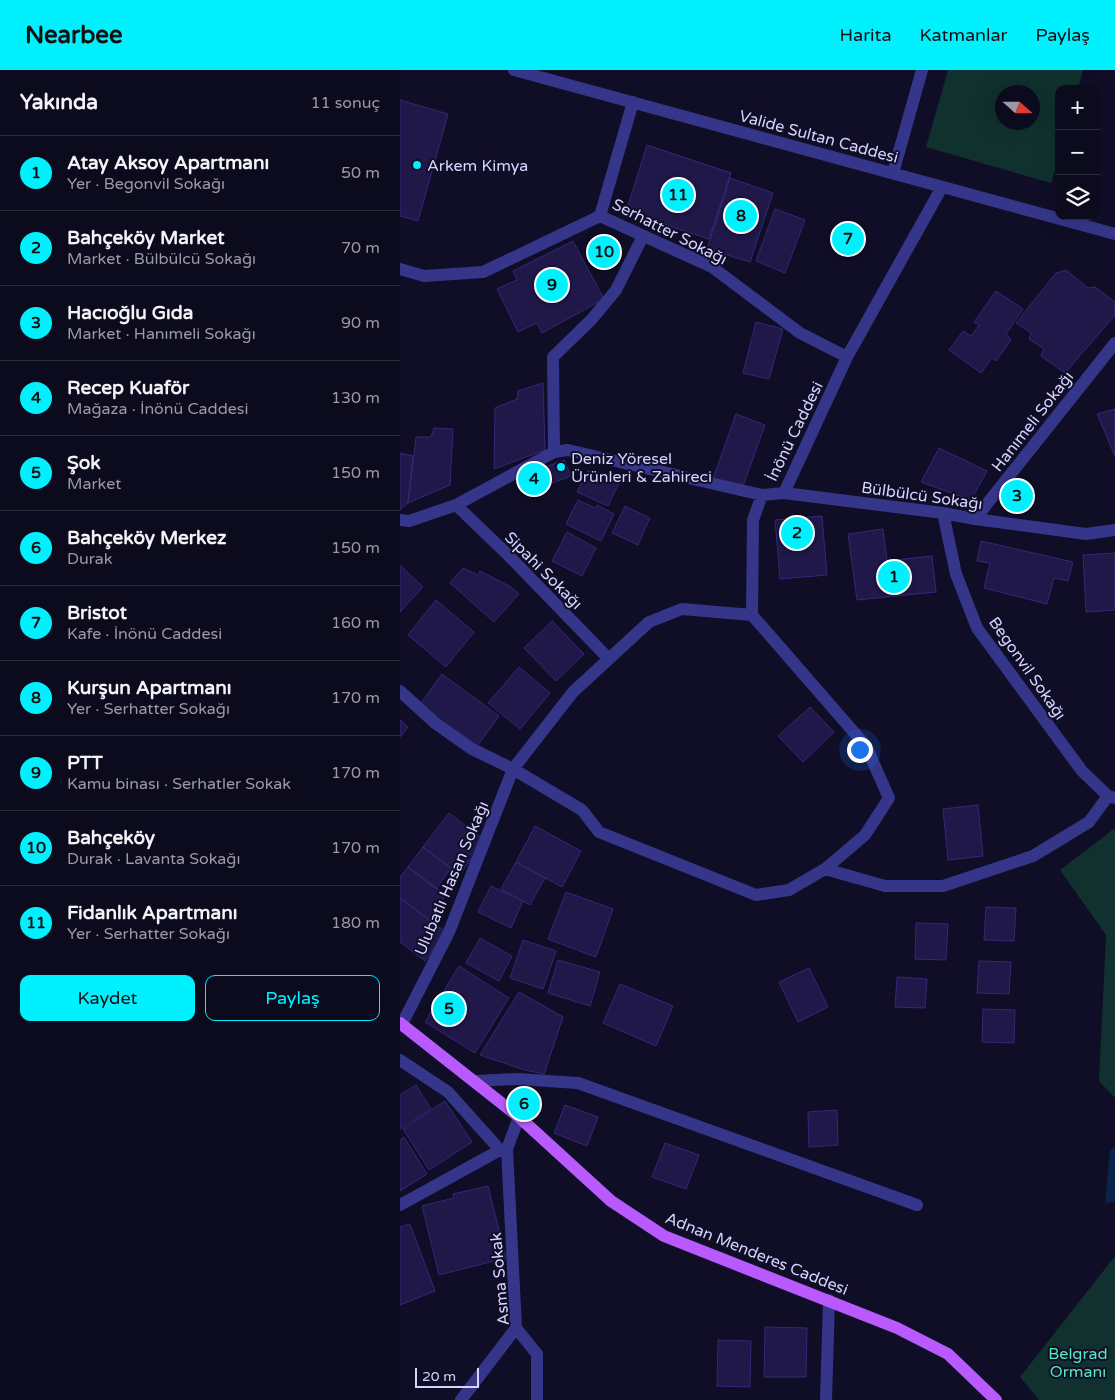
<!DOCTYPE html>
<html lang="tr">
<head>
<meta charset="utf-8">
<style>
	:root { --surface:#0c0a1d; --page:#151326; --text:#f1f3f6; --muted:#9a9aa4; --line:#2c2b3b; --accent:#00f1fe }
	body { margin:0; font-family:"Varela Round",sans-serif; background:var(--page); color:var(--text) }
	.controls { position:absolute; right:15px; top:15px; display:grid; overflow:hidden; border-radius:10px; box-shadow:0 5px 20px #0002 }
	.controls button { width:45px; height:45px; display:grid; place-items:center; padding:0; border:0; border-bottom:1px solid var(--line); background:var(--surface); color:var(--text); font:25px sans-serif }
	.compass { position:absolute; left:595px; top:15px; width:45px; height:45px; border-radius:50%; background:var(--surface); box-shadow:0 5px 20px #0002; rotate:111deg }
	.scale { position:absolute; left:15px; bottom:12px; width:64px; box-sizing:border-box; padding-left:5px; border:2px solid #d6d3ff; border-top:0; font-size:14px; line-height:18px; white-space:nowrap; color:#d6d3ff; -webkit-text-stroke:4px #100d27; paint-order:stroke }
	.you { position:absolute; left:459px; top:679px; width:18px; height:18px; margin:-12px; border:4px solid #fff; border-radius:50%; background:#1a73e8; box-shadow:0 0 0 8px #1a73e833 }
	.badge { display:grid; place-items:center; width:32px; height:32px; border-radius:50%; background:var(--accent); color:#111; font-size:16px; font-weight:700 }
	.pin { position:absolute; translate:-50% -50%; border:2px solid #fff; box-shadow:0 1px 5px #0006 }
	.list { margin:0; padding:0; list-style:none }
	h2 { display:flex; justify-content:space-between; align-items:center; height:65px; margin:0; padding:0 20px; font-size:21px }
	h2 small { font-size:16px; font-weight:400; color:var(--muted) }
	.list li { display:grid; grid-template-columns:32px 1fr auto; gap:15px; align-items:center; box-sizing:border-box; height:75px; padding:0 20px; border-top:1px solid var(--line) }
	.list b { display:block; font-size:19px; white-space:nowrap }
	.list p { margin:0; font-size:16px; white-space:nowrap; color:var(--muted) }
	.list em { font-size:16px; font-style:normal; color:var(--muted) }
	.actions { display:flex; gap:10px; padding:15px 20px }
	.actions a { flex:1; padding:11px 0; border:1px solid var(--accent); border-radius:10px; text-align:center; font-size:18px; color:var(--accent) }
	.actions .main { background:var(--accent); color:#111 }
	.icon { flex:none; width:28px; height:28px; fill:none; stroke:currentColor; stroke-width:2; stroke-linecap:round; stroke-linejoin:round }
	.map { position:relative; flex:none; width:715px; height:1330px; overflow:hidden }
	header { display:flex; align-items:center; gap:30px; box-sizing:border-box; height:70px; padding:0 25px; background:var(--accent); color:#111 }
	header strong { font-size:24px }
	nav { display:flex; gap:28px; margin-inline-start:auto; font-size:18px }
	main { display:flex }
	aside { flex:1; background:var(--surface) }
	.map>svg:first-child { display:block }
</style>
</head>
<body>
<header>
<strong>Nearbee</strong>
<nav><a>Harita</a><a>Katmanlar</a><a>Paylaş</a></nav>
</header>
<main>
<aside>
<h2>Yakında<small>11 sonuç</small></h2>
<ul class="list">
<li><span class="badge">1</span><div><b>Atay Aksoy Apartmanı</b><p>Yer · Begonvil Sokağı</p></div><em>50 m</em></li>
<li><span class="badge">2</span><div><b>Bahçeköy Market</b><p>Market · Bülbülcü Sokağı</p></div><em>70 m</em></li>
<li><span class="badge">3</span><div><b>Hacıoğlu Gıda</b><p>Market · Hanımeli Sokağı</p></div><em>90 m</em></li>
<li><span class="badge">4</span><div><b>Recep Kuaför</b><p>Mağaza · İnönü Caddesi</p></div><em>130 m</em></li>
<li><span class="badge">5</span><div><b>Şok</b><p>Market</p></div><em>150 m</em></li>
<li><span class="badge">6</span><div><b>Bahçeköy Merkez</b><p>Durak</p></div><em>150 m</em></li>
<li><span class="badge">7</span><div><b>Bristot</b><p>Kafe · İnönü Caddesi</p></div><em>160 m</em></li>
<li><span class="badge">8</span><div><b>Kurşun Apartmanı</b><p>Yer · Serhatter Sokağı</p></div><em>170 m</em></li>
<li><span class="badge">9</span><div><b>PTT</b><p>Kamu binası · Serhatler Sokak</p></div><em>170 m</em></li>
<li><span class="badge">10</span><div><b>Bahçeköy</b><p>Durak · Lavanta Sokağı</p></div><em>170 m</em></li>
<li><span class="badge">11</span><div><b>Fidanlık Apartmanı</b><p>Yer · Serhatter Sokağı</p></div><em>180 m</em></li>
</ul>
<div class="actions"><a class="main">Kaydet</a><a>Paylaş</a></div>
</aside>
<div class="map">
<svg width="715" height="1330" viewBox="0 0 715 1330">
	<rect width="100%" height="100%" fill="#100d27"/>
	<!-- green -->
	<path fill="#10312e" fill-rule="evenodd" d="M 548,0 L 683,0 L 678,19 L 659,19 L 659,87 L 651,113 L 526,77 ZM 602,22 L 632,22 L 632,52 L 602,52 Z
		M 715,758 L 715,1028 L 699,1011 L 706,865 L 660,800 Z
		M 715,1186 L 715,1330 L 639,1330 L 620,1307 Z"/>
	<!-- water -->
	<path fill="#08244b" d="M 715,1077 L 715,1132 L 705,1133 L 710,1080 Z"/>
	<!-- building -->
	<path fill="#1f1849" stroke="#342877" d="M 0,30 L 48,44 L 18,151 L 0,146 Z
		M 247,75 L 331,103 L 309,169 L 226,142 Z
		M 330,108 L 373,123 L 350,192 L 307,179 Z
		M 375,139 L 405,150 L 385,203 L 356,191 Z
		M 173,171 L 204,229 L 142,263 L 137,253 L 118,262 L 97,219 L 117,210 L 113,201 Z
		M 666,200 L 688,218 L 695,217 L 715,232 L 715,245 L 665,303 L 641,286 L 644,279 L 629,269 L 631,263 L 616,253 L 656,203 Z
		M 596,221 L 623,239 L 606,264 L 611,270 L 596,291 L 592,288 L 581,303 L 549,280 L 563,261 L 571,266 L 579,255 L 574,252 Z
		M 356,252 L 383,259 L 369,309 L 343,303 Z
		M 143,313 L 145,380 L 94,399 L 95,338 L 117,329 L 118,321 Z
		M 715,339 L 715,386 L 697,344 Z
		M 336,344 L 365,355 L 342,419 L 313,409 Z
		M 34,358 L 53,359 L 50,415 L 8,433 L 16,367 L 31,367 Z
		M 539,378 L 587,401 L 571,430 L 521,412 Z
		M 0,383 L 13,386 L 8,433 L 0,440 Z
		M 164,390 L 171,406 L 131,421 L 125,405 Z
		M 188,401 L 200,407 L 202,402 L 220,411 L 208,436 L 177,422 Z
		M 178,430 L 195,438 L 197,435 L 214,444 L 201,471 L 166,454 Z
		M 225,436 L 250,448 L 238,475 L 212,463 Z
		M 422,446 L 427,505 L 380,509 L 375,450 Z
		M 483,459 L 487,491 L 532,486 L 536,522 L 457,530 L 448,464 Z
		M 167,462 L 196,478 L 182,506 L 152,491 Z
		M 581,471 L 673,492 L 668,511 L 654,508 L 647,534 L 584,518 L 590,493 L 577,491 Z
		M 715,483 L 715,540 L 686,542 L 683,485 Z
		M 0,495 L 23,517 L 0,542 Z
		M 63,498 L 78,505 L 80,501 L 111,517 L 119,524 L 94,552 L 50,513 Z
		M 36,530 L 74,562 L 46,597 L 8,565 Z
		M 152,551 L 184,584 L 156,611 L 124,578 Z
		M 119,597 L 150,623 L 120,659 L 88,633 Z
		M 42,604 L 99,646 L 75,679 L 18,637 Z
		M 410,637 L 434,662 L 403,692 L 378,666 Z
		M 0,650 L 8,657 L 0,667 Z
		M 578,735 L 583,786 L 548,790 L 543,739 Z
		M 49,743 L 85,771 L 59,805 L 23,777 Z
		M 135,756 L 181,781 L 162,817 L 116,792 Z
		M 23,777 L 51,798 L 36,819 L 8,797 Z
		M 116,792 L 145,808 L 130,835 L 101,819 Z
		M 8,797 L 46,825 L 28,849 L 0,828 L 0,807 Z
		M 91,816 L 123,831 L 111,858 L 78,842 Z
		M 166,822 L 213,839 L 196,887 L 148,869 Z
		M 0,828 L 46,862 L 25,891 L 0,872 Z
		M 586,837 L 616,838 L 614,871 L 584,870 Z
		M 516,853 L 548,854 L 546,890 L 515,889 Z
		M 80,868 L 112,886 L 99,911 L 66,893 Z
		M 123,870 L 156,881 L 143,919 L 110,908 Z
		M 158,890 L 200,902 L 190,936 L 148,923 Z
		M 579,891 L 611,892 L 609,924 L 577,923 Z
		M 59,896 L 109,928 L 75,983 L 25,952 Z
		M 409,898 L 428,937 L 398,952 L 379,912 Z
		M 497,907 L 527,909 L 525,938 L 495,937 Z
		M 220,914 L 273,936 L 256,976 L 203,953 Z
		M 119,922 L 163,947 L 144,1004 L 125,1000 L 80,985 Z
		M 583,939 L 615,940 L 614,973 L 582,972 Z
		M 16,1015 L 31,1039 L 0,1059 L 0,1025 Z
		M 45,1031 L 72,1072 L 29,1100 L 3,1059 Z
		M 165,1035 L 198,1047 L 187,1076 L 154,1063 Z
		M 437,1040 L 438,1075 L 409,1077 L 408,1042 Z
		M 4,1067 L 27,1104 L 0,1121 L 0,1070 Z
		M 265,1073 L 299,1085 L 286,1119 L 252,1107 Z
		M 88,1116 L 106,1188 L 39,1205 L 22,1136 L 54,1128 L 53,1124 Z
		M 10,1154 L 35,1221 L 0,1235 L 0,1157 Z
		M 365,1257 L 407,1258 L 406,1307 L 364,1307 Z
		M 318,1270 L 351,1271 L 350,1317 L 317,1316 Z"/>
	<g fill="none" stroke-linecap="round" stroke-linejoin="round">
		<!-- minor -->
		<path stroke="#353689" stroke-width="12" d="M 114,0 L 715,164
			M 493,103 L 522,0
			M 200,146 L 312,197 L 400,263 L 447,287
			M 200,146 L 233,32
			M 0,199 L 24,206 L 83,202 L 200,146
			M 154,382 L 153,287 L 192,249 L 216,220 L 243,166
			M 384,423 L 447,287 L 542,117
			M 56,435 L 108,485 L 209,589
			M 543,443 L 556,504 L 577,558 L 682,701 L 708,726 L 715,728
			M 575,449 L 715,273
			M 0,450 L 9,451 L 56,435 L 154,382 L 168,380 L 362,425 L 384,423 L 543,443 L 575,449 L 686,464 L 715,460
			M 352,545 L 353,450 L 362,425
			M 0,621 L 35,653 L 72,679 L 113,699 L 182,740 L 199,762 L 356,825 L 389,820 L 425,799 L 485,816 L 543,816 L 633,786 L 689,752 L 708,726
			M 2,954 L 49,862 L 113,699 L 173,622 L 249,552 L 282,539 L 352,545 L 466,676 L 489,728 L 465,765 L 425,799
			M 0,990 L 48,1022 L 100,1080
			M 75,1011 L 117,1009 L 178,1013 L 517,1135
			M 107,1079 L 116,1258 L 137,1284 L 137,1330
			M 0,1135 L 100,1080 L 107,1079 L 119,1047
			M 61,1330 L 116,1258
			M 426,1330 L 429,1230"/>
		<!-- major -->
		<path stroke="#b95aff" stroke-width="12" d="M 0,953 L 119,1047 L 211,1131 L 264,1166 L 497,1258 L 548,1284 L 596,1330"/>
	</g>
	<!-- markers -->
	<g fill="#00f1fe" stroke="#100d27" stroke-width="2">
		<circle cx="17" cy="95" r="5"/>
		<circle cx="161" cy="397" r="5"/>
	</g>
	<g text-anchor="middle" stroke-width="4" stroke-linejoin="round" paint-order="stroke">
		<!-- street labels -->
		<g font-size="16" fill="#d6d3ff" stroke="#100d27">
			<text transform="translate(419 66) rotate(15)" y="6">Valide Sultan Caddesi</text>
			<text transform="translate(270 161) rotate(27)" y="6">Serhatter Sokağı</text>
			<text transform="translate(632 351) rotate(-52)" y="6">Hanımeli Sokağı</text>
			<text transform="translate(394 361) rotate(-64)" y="6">İnönü Caddesi</text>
			<text transform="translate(522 425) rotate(8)" y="6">Bülbülcü Sokağı</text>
			<text transform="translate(144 500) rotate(45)" y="6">Sipahi Sokağı</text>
			<text transform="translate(628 598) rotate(55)" y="6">Begonvil Sokağı</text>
			<text transform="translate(51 808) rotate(-67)" y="6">Ulubatlı Hasan Sokağı</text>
			<text transform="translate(357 1183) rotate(22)" y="6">Adnan Menderes Caddesi</text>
			<text transform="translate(99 1209) rotate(-95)" y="6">Asma Sokak</text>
		</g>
		<!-- poi labels -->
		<g font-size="16" fill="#d6d3ff" stroke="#100d27" text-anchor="start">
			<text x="27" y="101">Arkem Kimya</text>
			<text x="171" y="394">Deniz Yöresel<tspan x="171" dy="18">Ürünleri &amp; Zahireci</tspan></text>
		</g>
		<!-- park labels -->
		<g font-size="16" fill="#55e9bd" stroke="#100d27">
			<text x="678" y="1289">Belgrad<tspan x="678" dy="18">Ormanı</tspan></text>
		</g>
	</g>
</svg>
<div class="controls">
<button>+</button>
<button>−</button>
<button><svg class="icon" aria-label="layers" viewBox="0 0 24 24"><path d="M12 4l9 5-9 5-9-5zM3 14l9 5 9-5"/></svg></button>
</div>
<svg class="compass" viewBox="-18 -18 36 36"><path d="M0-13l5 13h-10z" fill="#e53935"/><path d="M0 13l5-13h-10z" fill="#9a9aa4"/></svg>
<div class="scale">20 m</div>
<div class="you"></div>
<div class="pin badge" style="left:494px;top:507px">1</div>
<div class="pin badge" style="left:397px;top:463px">2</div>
<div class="pin badge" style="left:617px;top:426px">3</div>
<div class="pin badge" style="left:134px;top:409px">4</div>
<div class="pin badge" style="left:49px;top:939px">5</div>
<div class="pin badge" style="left:124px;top:1034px">6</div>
<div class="pin badge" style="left:448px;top:169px">7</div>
<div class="pin badge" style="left:341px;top:146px">8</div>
<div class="pin badge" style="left:152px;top:215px">9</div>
<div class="pin badge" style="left:204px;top:182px">10</div>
<div class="pin badge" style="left:278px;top:125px">11</div>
</div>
</main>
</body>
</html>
